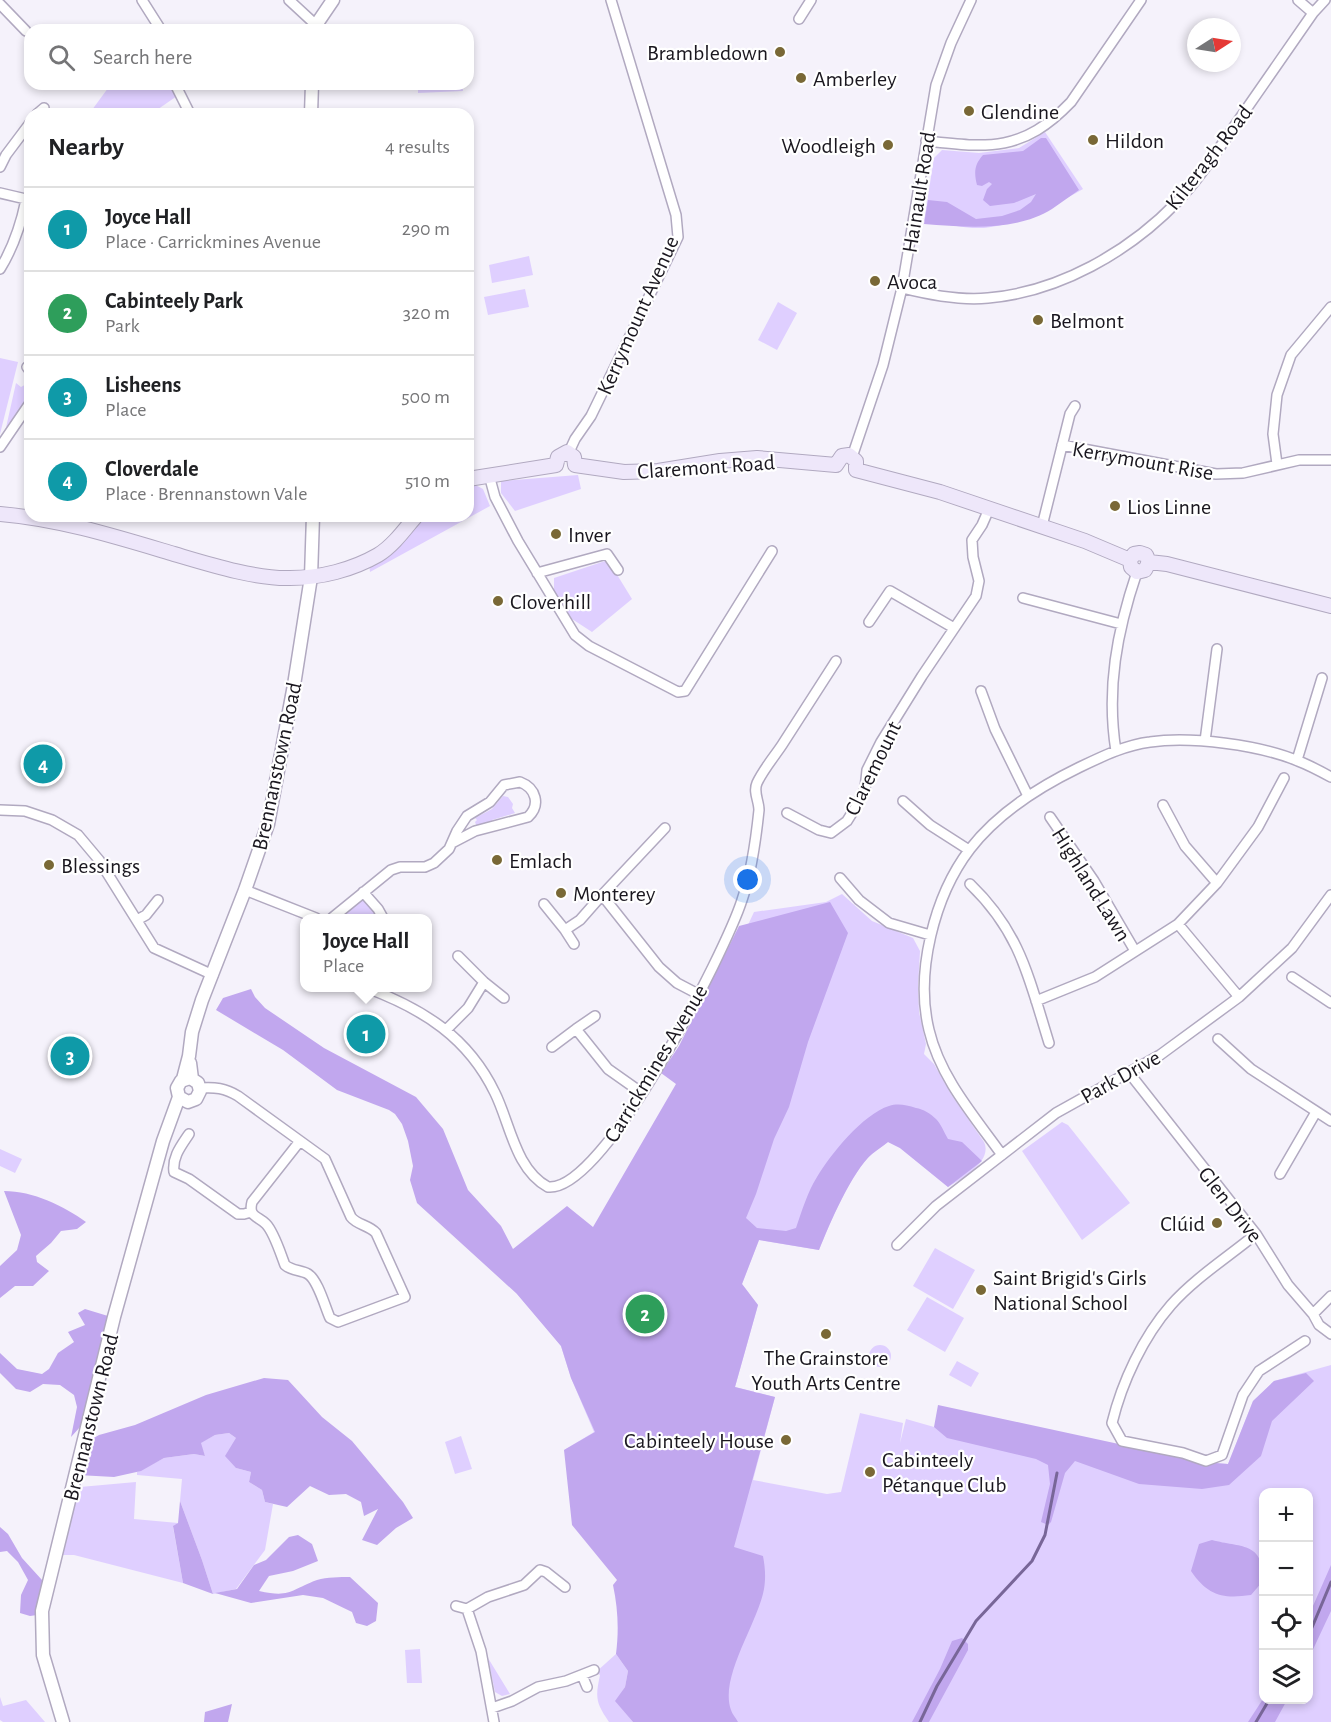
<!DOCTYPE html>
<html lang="en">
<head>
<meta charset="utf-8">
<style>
	:root { --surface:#fff; --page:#f2f2f2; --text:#202124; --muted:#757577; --line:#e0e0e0; --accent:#796836 }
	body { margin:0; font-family:"Alegreya Sans",sans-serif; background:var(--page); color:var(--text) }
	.controls { position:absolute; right:18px; bottom:18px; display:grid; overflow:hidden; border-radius:12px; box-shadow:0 3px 9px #0003 }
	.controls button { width:54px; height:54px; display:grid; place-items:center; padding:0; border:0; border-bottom:2px solid var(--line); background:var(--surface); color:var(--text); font:30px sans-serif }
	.compass { position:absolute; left:1187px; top:18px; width:54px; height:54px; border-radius:50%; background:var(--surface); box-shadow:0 3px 9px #0003; rotate:78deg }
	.you { position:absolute; left:748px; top:880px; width:21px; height:21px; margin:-15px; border:4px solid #fff; border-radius:50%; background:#1a73e8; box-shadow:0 0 0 9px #1a73e833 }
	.badge { display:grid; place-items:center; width:39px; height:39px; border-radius:50%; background:var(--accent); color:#fff; font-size:20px; font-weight:700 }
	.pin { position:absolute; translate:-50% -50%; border:3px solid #fff; box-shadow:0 2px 6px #0006 }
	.popup { position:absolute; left:300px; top:914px; width:132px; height:78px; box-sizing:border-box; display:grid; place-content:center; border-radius:12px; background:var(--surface); filter:drop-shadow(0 2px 4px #0005); font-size:20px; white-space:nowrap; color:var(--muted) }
	.popup b { font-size:22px; color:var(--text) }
	.popup::after { content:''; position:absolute; left:50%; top:100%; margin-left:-12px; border:12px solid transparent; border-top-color:var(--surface) }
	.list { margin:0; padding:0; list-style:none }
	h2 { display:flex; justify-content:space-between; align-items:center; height:78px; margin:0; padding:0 24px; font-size:26px }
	h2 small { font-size:20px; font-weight:400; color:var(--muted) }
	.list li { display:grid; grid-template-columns:39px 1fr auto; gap:18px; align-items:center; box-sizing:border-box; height:84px; padding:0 24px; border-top:2px solid var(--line) }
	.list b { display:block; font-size:22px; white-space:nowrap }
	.list p { margin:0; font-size:20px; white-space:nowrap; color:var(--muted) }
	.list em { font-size:20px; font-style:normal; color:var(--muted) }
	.icon { flex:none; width:33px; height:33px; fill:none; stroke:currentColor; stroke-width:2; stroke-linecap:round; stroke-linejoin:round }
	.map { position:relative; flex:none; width:1331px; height:1722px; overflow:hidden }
	.search { position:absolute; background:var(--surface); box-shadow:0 3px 9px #0003; left:24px; top:24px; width:450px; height:66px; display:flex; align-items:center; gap:15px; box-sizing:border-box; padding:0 21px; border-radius:18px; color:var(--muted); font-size:22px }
	.panel { position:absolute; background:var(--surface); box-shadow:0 3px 9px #0003; left:24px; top:108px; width:450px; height:414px; border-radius:18px }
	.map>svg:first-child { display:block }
</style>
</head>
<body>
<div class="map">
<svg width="1331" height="1722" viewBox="0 0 1331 1722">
	<rect width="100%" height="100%" fill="#f5f2fb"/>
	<!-- green -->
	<path fill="#dfcfff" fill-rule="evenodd" d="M 111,84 L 172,84 L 177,96 L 151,114 L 89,114 Z
		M 418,84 L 462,84 L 463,91 L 418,93 Z
		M 1045,132 L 1083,189 C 1053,206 1018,225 984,228 C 964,229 943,223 924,221 L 934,158 L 942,150 L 979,153 L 1019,148 Z
		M 529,256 L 533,275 L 492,283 L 489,265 Z
		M 525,289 L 529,307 L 488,315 L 484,297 Z
		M 778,302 L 797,313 L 777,350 L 758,340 Z
		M 0,358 L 18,362 L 0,434 Z
		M 30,382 L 30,400 L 19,409 L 5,432 L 16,383 L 21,387 Z
		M 578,475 L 581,489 L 515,511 L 501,493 L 501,481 Z
		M 468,481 L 483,489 L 490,506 L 370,572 L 369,563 L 404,538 L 426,516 L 468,516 Z
		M 608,560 L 632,599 L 592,632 L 572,619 L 554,592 L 554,578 Z
		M 503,796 L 508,797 L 513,804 L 512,808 L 515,813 L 492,820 L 493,823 L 477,827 L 475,822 L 477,820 L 475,818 L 492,809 Z
		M 842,894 L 872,921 L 913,938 L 920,951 L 918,986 L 919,1012 L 926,1044 L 924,1054 L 934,1064 L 951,1094 L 984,1142 C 993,1161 962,1179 948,1187 L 900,1148 L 888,1142 C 883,1146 877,1150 872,1154 C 852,1171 829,1225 819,1250 L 759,1240 L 742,1284 L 758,1305 L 735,1387 L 775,1397 L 753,1480 L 827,1494 L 841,1492 L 860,1413 L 903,1423 L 900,1443 L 906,1419 L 934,1427 L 1119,1445 L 1202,1462 L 1228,1464 L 1253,1401 L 1274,1381 L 1331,1365 L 1331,1722 L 651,1722 L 625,1581 L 564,1450 L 594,1432 L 571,1378 L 561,1346 L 517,1294 L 630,1275 L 688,1054 L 754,912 L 826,902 ZM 1264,1492 L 1308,1492 L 1308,1700 L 1264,1700 Z
		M 363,899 L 373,908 L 379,918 L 340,918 L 358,900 Z
		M 1062,1122 L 1068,1125 L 1130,1203 L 1082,1240 L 1022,1151 Z
		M 0,1149 L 22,1159 L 15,1173 L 0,1166 Z
		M 935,1248 L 975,1270 L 953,1309 L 913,1286 Z
		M 927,1297 L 964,1318 L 945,1352 L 907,1330 Z
		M869 1356a11 11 0 1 1 22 0a11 11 0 1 1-22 0Z
		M 957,1361 L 979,1373 L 971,1387 L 949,1375 Z
		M 229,1433 L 236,1438 L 236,1468 L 251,1472 L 249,1482 L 262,1490 L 265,1502 L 273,1504 L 265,1550 L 236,1589 L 213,1594 L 202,1560 L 180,1501 L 182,1479 L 137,1475 L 137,1472 L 164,1458 L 194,1454 L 205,1456 L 200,1443 L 215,1435 Z
		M 461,1436 L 472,1469 L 455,1474 L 445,1442 Z
		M 136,1482 L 134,1519 L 178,1523 L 173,1527 L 183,1583 L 74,1555 L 62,1555 L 70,1513 L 80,1487 Z
		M 420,1649 L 422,1683 L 407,1683 L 405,1650 Z
		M 616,1654 L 628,1671 L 625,1687 L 616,1701 L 633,1722 L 609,1722 C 596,1703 595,1698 600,1675 L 596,1672 Z
		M 488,1658 L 510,1694 L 502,1696 L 495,1692 Z
		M 0,1697 L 3,1706 L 26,1700 L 45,1722 L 3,1722 L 0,1720 Z"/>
	<!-- forest -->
	<path fill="#c1a7ee" d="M 1041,138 L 1046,138 L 1079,190 C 1070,196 1061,203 1052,209 C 1015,232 966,227 924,224 L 928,200 L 947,202 L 976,219 L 1002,216 L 1020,210 L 1031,202 L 1036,194 L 1014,203 L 990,206 L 983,200 L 987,189 L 992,184 L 989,182 L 982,186 L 977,185 C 974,173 974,165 983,155 L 1023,151 Z
		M 830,902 L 848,933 L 808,1042 L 789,1107 L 774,1139 L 756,1194 L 746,1218 L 757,1228 L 786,1231 L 796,1228 C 802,1211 807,1193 817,1177 C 830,1155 863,1114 889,1106 C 898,1103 906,1105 916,1108 C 923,1109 931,1114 936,1119 C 941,1124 944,1132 948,1139 L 962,1142 L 982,1161 L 948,1187 L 900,1148 L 888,1142 C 883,1146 877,1150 872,1154 C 852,1171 829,1225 819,1250 L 759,1240 L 742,1284 L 758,1305 L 735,1387 L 775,1397 L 734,1547 L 763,1556 C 765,1567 766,1577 764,1589 C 758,1623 719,1677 731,1710 C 732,1714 736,1718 738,1722 L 633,1722 L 615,1701 L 625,1687 L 628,1671 L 616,1654 C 619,1630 618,1609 613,1585 L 617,1580 L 572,1525 L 564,1450 L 595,1432 L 571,1378 L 561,1346 L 517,1294 L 417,1203 L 410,1180 L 413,1166 L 408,1141 L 402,1124 L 395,1114 L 389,1110 L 337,1090 L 283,1050 L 216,1010 L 223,998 L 251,989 L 255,997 L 265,1008 L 324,1048 L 416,1097 L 443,1129 L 468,1190 L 501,1226 L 513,1249 L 567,1206 L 593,1227 L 676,1084 L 661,1073 L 679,1046 L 739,926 Z
		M 4,1191 C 33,1191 64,1206 86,1222 L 77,1229 L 61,1231 L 51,1243 L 36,1256 L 37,1262 L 49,1271 L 33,1286 L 15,1286 L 0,1298 L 0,1266 L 17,1250 L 21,1235 Z
		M 85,1309 L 108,1316 L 98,1365 L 81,1426 L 71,1437 L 77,1407 L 74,1395 L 60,1385 L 43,1384 L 30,1392 L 16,1389 L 0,1373 L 0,1353 L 17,1369 L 42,1374 L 49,1369 L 58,1353 L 74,1342 L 68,1332 L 85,1325 L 78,1313 Z
		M 1306,1373 L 1314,1381 L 1272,1421 L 1261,1456 L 1229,1485 L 1202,1489 L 1139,1484 L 1075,1461 L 1065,1473 L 1051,1522 L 1048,1525 L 1041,1522 L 1050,1484 L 1048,1465 L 1036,1459 L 947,1438 L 934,1427 L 938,1405 L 1202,1462 L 1228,1464 L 1253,1401 L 1274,1381 Z
		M 264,1378 L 288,1380 L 322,1417 L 352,1441 L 403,1502 L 413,1518 L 396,1528 L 377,1545 L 362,1540 L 378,1509 L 364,1516 L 361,1502 L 346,1494 L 329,1495 L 310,1486 L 287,1507 L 265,1502 L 262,1490 L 249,1482 L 251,1472 L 236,1468 L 225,1456 L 236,1438 L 229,1433 L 215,1435 L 201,1443 L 205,1456 L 194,1454 L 164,1458 L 141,1471 L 114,1477 L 78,1475 L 85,1443 L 99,1435 L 135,1425 L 206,1395 Z
		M 180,1501 L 202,1560 L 213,1594 L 183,1583 L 173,1526 L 178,1523 Z
		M 0,1527 L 8,1534 L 22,1558 L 42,1580 L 43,1588 L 37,1615 L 30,1616 L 20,1613 L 21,1595 L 28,1580 L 18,1562 L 7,1551 L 0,1552 Z
		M 298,1535 L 312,1544 L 318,1561 L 293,1571 L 269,1576 L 259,1591 C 291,1598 290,1590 317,1580 C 327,1577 340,1577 350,1577 L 378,1603 L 376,1621 L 367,1626 L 356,1623 L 352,1612 L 323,1598 L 303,1595 L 251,1603 L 215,1593 L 237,1589 L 254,1565 L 266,1560 L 289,1537 Z
		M 1212,1540 C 1241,1548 1264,1541 1263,1581 L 1251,1595 C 1223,1599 1208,1596 1191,1571 L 1199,1544 Z
		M 1331,1565 L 1331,1611 L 1309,1658 L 1309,1615 Z
		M 962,1638 L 968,1644 L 968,1650 L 929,1722 L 912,1722 L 940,1669 L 952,1641 Z
		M 1263,1699 L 1287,1700 L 1275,1722 L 1248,1722 Z
		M 232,1704 L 228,1722 L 204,1722 L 205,1712 Z"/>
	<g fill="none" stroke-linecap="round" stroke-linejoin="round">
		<!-- stream -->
		<path stroke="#786698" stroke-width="3" d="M 1308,1637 L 1331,1582
			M 920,1722 L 937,1686 L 976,1621 L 1032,1561 L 1045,1535 L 1057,1473
			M 1256,1722 L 1269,1700"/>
		<defs>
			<path id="minor" d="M 142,0 L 161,30
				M 289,0 L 316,25
				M 1298,0 L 1313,13 L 1325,0
				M 0,4 L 26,31
				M 799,19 L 811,0
				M 117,84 L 121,84
				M 175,84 L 190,114
				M 37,114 L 44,108
				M 926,141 C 989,148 1023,152 1071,102 L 1141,0
				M 0,167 L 6,155 L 30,123
				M 0,193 L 30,200
				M 0,269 C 13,248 21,224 26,200
				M 902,288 C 930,295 960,301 988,298 C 1059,292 1129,252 1178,201 C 1201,177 1219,148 1238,121 C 1263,85 1288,49 1313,13
				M 27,367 L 30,371
				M 1062,445 L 1216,474 L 1243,473 L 1299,460 L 1331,460
				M 0,447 L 30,403
				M 569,452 L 575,439 L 591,416 L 678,237 L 676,215 L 611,0
				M 852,457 L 883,365 L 902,288 L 936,85 L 951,43 L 971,0
				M 1277,464 L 1273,434 L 1277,395 L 1291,355 L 1331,307
				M 489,475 L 495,497 L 518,541 L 575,635 L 589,646 L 678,692 L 685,691 L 772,551
				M 1042,526 L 1070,414 L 1075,406
				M 537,573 L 607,554 L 618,570
				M 1023,598 L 1121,624
				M 869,622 L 890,591 L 954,628
				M 981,691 L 995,729 L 1028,796
				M 1205,741 L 1217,649
				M 1116,751 C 1106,689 1117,631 1137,572
				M 1297,760 L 1322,678
				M 903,801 L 930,825 L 969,850
				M 1163,805 L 1185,846 L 1217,883
				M 0,810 L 25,811 L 52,820 L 78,835 L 99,860 L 154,948 L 213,975
				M 787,813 L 819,830 L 831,833 L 847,821 L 857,805 L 865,789 L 867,770 L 881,742 L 922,676 L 976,596 L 979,581 L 973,557 L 972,540 L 982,525 L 989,509
				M 1050,817 L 1094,881 L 1135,951
				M 665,828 L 602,895 L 659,967 L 677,983 L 698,994
				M 840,878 L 859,900 L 889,923 L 930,935
				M 970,884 C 1021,933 1029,979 1049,1043
				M 245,890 L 316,918
				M 363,892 L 378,909 L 383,918
				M 544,904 L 565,930 L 580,920 L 602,895
				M 332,918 L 391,870 L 400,867 L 425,867 L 434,863 L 449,849 L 457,831 L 467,816 L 490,802 L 504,785 L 520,782 C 536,788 541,805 528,817 L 475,831 L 452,843
				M 137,920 L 146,915 L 158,900
				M 1178,924 L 1239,997
				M 565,930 L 574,944
				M 458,956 L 484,982 L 504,998
				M 1292,977 L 1331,1003
				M 367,988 C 423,1009 468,1037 495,1093 C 510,1123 515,1169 548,1187 C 604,1193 726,950 742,900 C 752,871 756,839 759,810 C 759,801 753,792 757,783 C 763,770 774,757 782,745 C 800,717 818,689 836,661
				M 1036,1001 L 1095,977 L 1178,924 L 1217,883 L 1258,827 L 1284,778
				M 595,1016 L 576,1029 L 608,1069 L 642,1093
				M 446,1030 L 468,1008 L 484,982
				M 1218,1039 L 1251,1069 L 1331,1121
				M 552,1047 L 576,1029
				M 1130,1074 L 1256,1234 L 1288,1285 L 1313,1314 L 1319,1325 L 1331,1334
				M 200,1088 C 215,1087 225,1088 238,1096 L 325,1159 L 351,1217 C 357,1225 369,1225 376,1233 L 405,1297 L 338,1322 L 330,1318 C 325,1307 318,1280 308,1274 C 301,1270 292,1271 285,1265 C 281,1255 274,1232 266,1224 C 258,1216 248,1217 252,1202 L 300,1141
				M 189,1134 C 181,1146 172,1157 174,1172 L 189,1179 L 238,1214 L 244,1214 L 251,1212
				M 1002,1155 C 974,1116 940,1077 929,1030 C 915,973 934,896 970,849 C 997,814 1039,787 1078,768 C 1101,757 1125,745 1150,742 C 1191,736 1260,745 1298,761 C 1309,765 1320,771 1331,777
				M 1280,1174 L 1316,1112
				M 1256,1234 C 1228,1257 1195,1278 1171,1305 C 1143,1337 1122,1382 1112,1423 L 1122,1441 L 1183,1453 L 1206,1461 L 1222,1455 L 1243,1395 L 1259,1371 L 1305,1341
				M 897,1245 L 936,1206 L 1056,1113 L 1160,1055 L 1239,997 L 1292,948 L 1331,895
				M 1313,1314 L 1331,1296
				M 456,1606 L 467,1609 L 488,1597 L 524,1585 L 540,1570 L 546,1572 L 565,1587
				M 467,1609 L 481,1651 L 494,1722
				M 582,1675 L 587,1687
				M 492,1708 L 512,1701 L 538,1687 L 566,1681 L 594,1670"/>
			<path id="tertiary" d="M 316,30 L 316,25 L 333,0
				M 311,114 L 312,84
				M 190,1078 L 181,1081 L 177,1088 L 179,1097 L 188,1102 L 196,1099 L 200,1091 L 198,1083 L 192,1079 L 190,1063
				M 183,1079 L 189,1056 L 192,1032 L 202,1000 L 245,890 L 268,824 L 294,685 L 311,577 L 313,516
				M 63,1722 L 43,1655 L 42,1611 L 114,1317 L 163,1141 L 179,1097"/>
			<path id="secondary" d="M 556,465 L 558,457 L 567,452 L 574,457 L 575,465
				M 575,465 L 624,472 L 658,471 L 720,461 L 757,458 L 836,465
				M 836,465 L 842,456 L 849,455 L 856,461 L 856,470
				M 856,470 L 940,492 L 1085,541 L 1130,560
				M 468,479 L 556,465
				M 0,514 C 60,519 117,537 174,554 C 208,564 255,579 290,578 C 320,578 352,570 378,555 C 393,546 405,529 416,516
				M 1130,560 L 1131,567 L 1137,572 L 1145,570 L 1149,562
				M 1130,560 L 1134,554 L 1140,553 L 1146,555 L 1149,562
				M 1149,562 L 1167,564 L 1331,606"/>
		</defs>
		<!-- minor casing -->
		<use href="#minor" stroke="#b1a9c0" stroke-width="12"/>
		<!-- tertiary casing -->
		<use href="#tertiary" stroke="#b1a9c0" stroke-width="15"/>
		<!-- secondary casing -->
		<use href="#secondary" stroke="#b1a9c0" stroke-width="16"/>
		<!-- minor -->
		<use href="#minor" stroke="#fff" stroke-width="9"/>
		<!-- tertiary -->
		<use href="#tertiary" stroke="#fff" stroke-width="12"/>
		<!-- secondary -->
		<use href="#secondary" stroke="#eee7fa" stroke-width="14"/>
	</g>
	<!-- markers -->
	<g fill="#796836" stroke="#fff" stroke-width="2">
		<circle cx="780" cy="52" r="6"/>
		<circle cx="801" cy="78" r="6"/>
		<circle cx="969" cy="111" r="6"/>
		<circle cx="1093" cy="140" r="6"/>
		<circle cx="888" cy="145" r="6"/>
		<circle cx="875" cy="281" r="6"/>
		<circle cx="1038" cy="320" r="6"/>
		<circle cx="1115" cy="506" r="6"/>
		<circle cx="556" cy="534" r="6"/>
		<circle cx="498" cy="601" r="6"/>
		<circle cx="497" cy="860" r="6"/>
		<circle cx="49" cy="865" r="6"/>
		<circle cx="561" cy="893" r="6"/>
		<circle cx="1217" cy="1223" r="6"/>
		<circle cx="981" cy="1290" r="6"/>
		<circle cx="826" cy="1334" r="6"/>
		<circle cx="786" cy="1440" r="6"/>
		<circle cx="870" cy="1472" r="6"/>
	</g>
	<g text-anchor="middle" stroke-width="4.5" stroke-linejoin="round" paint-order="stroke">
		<!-- poi labels -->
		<g font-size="22" fill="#1a171f" stroke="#fff" text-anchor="start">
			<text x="768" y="60" text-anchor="end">Brambledown</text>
			<text x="813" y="86">Amberley</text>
			<text x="981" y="119">Glendine</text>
			<text x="1105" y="148">Hildon</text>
			<text x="876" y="153" text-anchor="end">Woodleigh</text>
			<text x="887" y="289">Avoca</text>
			<text x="1050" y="328">Belmont</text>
			<text x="1127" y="514">Lios Linne</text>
			<text x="568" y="542">Inver</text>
			<text x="510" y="609">Cloverhill</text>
			<text x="509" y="868">Emlach</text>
			<text x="61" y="873">Blessings</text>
			<text x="573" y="901">Monterey</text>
			<text x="1205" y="1231" text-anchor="end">Clúid</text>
			<text x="993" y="1285">Saint Brigid's Girls<tspan x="993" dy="25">National School</tspan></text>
			<text x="826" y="1365" text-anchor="middle">The Grainstore<tspan x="826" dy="25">Youth Arts Centre</tspan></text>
			<text x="774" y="1448" text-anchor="end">Cabinteely House</text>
			<text x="882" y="1467">Cabinteely<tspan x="882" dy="25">Pétanque Club</tspan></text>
		</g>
		<!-- street labels -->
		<g font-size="22" fill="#1a171f" stroke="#fff">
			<text transform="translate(1208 157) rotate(-52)" y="8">Kilteragh Road</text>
			<text transform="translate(918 192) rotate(-81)" y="8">Hainault Road</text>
			<text transform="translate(637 315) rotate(-66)" y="8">Kerrymount Avenue</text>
			<text transform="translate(1143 460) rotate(10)" y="8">Kerrymount Rise</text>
			<text transform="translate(706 466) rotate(-4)" y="8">Claremont Road</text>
			<text transform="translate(276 766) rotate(-78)" y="8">Brennanstown Road</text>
			<text transform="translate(872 768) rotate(-64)" y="8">Claremount</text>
			<text transform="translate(1092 884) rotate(58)" y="8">Highland Lawn</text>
			<text transform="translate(655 1063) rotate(-59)" y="8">Carrickmines Avenue</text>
			<text transform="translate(1120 1076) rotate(-29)" y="8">Park Drive</text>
			<text transform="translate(1231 1204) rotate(52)" y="8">Glen Drive</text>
			<text transform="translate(90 1417) rotate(-76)" y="8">Brennanstown Road</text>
		</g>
	</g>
</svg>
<div class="controls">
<button>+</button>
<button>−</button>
<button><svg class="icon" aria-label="locate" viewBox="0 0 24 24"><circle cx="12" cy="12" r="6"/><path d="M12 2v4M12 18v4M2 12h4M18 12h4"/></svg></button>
<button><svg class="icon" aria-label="layers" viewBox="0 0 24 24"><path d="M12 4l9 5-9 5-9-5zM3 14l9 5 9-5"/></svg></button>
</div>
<svg class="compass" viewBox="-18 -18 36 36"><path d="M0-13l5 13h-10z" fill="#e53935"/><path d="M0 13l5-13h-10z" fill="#757577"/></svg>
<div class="you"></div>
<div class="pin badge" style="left:366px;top:1034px;background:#0f9aa8">1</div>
<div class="popup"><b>Joyce Hall</b>Place</div>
<div class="pin badge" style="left:645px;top:1314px;background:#2e9e5b">2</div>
<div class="pin badge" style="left:70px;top:1056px;background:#0f9aa8">3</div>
<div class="pin badge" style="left:43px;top:764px;background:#0f9aa8">4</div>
<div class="search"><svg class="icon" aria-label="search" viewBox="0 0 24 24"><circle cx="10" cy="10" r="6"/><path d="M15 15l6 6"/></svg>Search here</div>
<section class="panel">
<h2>Nearby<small>4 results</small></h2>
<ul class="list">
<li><span class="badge" style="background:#0f9aa8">1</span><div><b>Joyce Hall</b><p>Place · Carrickmines Avenue</p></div><em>290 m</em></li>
<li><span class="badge" style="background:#2e9e5b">2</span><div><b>Cabinteely Park</b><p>Park</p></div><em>320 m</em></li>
<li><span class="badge" style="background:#0f9aa8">3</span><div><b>Lisheens</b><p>Place</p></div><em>500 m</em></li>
<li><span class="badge" style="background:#0f9aa8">4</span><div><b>Cloverdale</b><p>Place · Brennanstown Vale</p></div><em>510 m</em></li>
</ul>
</section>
</div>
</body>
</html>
